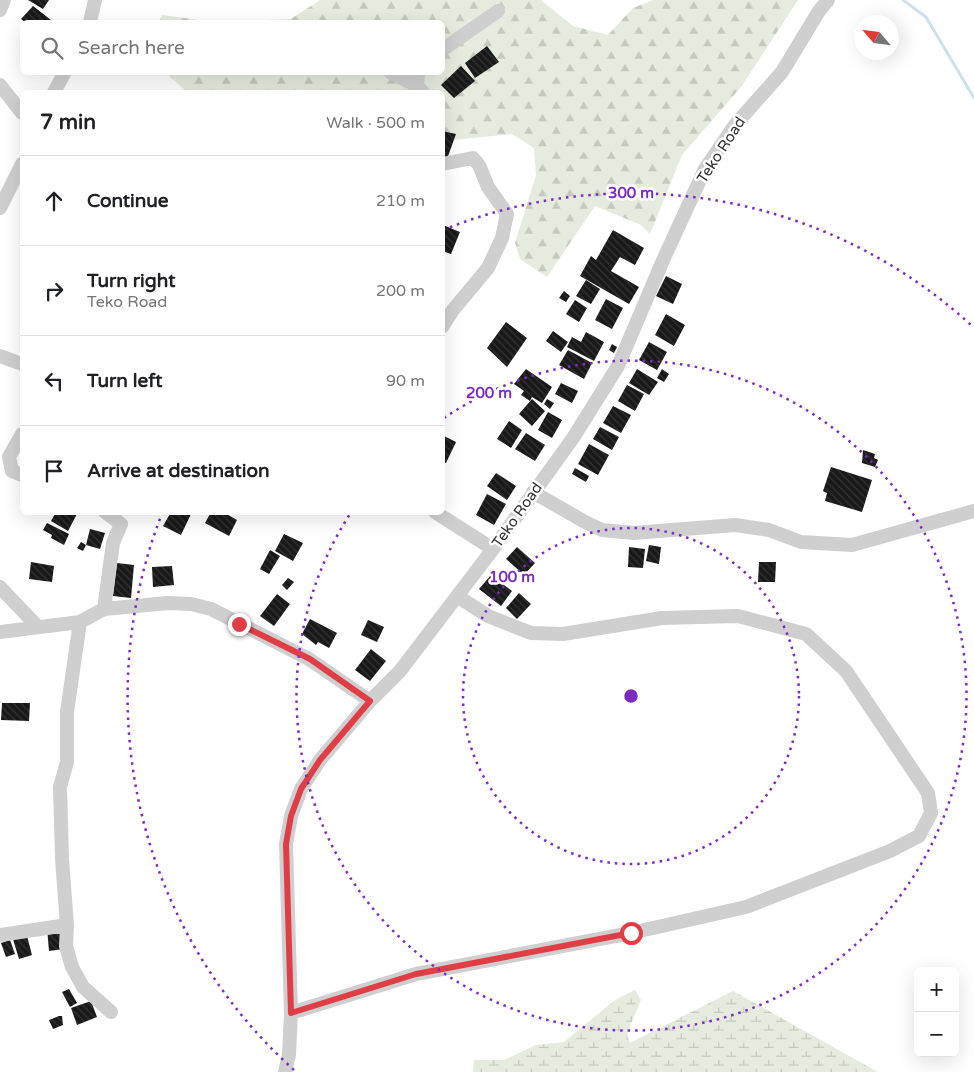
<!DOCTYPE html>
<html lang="en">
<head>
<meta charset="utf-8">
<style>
	:root { --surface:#fff; --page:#f6f6f6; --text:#202124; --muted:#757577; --line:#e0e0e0 }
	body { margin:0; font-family:"Varela Round",sans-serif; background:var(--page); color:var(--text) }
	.controls { position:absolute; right:15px; bottom:15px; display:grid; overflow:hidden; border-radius:8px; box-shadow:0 5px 20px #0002 }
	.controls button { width:45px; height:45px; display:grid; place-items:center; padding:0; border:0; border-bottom:1px solid var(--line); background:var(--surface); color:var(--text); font:25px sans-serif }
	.compass { position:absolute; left:854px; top:15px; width:45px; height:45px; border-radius:50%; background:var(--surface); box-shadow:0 5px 20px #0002; rotate:298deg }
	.stop { position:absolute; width:15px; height:15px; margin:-11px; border:4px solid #df3e47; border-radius:50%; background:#fff }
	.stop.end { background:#df3e47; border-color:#fff; box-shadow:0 1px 5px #0008 }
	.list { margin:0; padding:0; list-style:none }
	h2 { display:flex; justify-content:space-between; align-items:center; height:65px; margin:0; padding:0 20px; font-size:21px }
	h2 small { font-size:16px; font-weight:400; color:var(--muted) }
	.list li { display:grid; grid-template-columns:32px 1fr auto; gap:15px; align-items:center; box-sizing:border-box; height:90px; padding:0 20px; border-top:1px solid var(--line) }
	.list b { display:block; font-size:19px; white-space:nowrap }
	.list p { margin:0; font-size:16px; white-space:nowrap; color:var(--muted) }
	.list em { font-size:16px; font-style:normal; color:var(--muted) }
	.icon { flex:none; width:28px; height:28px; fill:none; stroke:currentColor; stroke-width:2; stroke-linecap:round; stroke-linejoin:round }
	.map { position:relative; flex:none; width:974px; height:1072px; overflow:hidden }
	.search { position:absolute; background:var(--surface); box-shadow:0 5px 20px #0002; left:20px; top:20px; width:425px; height:55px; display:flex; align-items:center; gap:12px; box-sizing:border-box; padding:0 18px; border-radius:8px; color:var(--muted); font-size:19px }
	.panel { position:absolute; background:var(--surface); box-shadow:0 5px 20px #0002; left:20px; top:90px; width:425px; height:425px; border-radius:8px }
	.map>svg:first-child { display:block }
</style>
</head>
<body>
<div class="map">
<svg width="974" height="1072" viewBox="0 0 974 1072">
	<defs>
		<pattern id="forest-firs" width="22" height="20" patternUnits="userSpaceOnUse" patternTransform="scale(1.25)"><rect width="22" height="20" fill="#e5ebde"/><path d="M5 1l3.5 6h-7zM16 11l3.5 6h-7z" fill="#c5cabf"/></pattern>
		<pattern id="wetland-marsh" width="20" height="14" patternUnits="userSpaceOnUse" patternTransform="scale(1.25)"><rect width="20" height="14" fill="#e5ebde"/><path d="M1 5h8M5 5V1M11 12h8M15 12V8" fill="none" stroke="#c5cabf"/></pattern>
		<pattern id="building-back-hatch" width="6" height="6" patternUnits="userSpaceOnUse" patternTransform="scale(1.25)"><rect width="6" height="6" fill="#191919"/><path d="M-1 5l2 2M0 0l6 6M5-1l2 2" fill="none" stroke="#323232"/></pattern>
	</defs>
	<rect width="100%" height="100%" fill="#fff"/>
	<!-- forest -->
	<path fill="url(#forest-firs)" d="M 320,0 L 541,0 L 573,26 L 608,35 L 633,8 L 653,0 L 798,0 L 741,87 L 682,155 L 650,234 L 641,225 L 595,206 L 547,277 L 520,259 L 515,243 L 536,175 L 534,148 L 512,134 L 452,140 L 443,139 L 442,92 L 187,92 L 166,73 L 442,72 L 442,22 L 159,22 L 162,15 L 214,22 L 291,19 Z"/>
	<!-- wetland -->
	<path fill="url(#wetland-marsh)" d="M 635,990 L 641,1000 L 627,1034 L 630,1043 L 733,991 L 878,1072 L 473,1072 L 474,1060 L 504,1060 L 536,1045 L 564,1042 L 615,1000 Z"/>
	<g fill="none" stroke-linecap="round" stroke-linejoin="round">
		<!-- stream -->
		<path stroke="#cee0ec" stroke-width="3" d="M 903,0 L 926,17 L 974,98"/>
	</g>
	<!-- building -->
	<path fill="url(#building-back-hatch)" d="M 28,0 L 49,0 L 43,9 Z
		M 33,6 L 51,20 L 49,22 L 25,22 L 21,19 Z
		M 487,46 L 499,62 L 475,78 L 465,63 Z
		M 461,66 L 475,81 L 454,98 L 441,85 Z
		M 442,131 L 456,134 L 447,159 L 442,158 Z
		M 442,220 L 445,221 L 443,225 L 460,232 L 451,254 L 442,251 Z
		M 613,230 L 644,248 L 635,265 L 620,257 L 611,271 L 639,287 L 629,304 L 580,276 L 591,256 L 596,260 Z
		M 666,276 L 682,284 L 673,304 L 656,296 Z
		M 586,280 L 600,289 L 591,304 L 576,296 Z
		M 564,291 L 570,296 L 566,302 L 559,298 Z
		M 606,299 L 623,308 L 612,329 L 595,320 Z
		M 575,300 L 587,308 L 579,322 L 566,314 Z
		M 666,314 L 685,325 L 674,346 L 655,335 Z
		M 506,322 L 527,338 L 507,367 L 487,348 Z
		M 553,331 L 568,342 L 561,352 L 546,341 Z
		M 586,332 L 604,342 L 594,361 L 567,347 L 572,337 L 581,342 Z
		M 649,342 L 667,352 L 657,370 L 639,360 Z
		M 612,344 L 617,347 L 614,353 L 609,350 Z
		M 568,350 L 592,363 L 584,379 L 559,365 Z
		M 526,369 L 552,387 L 542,403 L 532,397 L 530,401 L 521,395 L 524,391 L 514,384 Z
		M 637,369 L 658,382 L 649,395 L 629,383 Z
		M 662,369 L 669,374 L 664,382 L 657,378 Z
		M 561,383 L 578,391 L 572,403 L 555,394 Z
		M 627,385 L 644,394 L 635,411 L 618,401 Z
		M 532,399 L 545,411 L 532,426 L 519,414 Z
		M 547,399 L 554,403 L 550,409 L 544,404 Z
		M 613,406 L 631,415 L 621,433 L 603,423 Z
		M 548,412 L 562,420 L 552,438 L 538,430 Z
		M 509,421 L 522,430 L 511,448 L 497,439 Z
		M 600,427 L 619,437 L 612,450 L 593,439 Z
		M 526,433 L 545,445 L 535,461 L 515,449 Z
		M 442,435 L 456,442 L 446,463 L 442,461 Z
		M 589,444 L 609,455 L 598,475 L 578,464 Z
		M 863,450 L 875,454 L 874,458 L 878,460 L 875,467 L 862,463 Z
		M 831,467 L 872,480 L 862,512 L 825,501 L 827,493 L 823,491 Z
		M 575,468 L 589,476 L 586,482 L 572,474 Z
		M 496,473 L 516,486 L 507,500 L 487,486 Z
		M 487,494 L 506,504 L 494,525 L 476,515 Z
		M 56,512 L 78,512 L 68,531 L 51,521 Z
		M 171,512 L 192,512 L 181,535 L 163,526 Z
		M 211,512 L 223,512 L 237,520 L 229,536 L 205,523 Z
		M 47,523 L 69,534 L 64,545 L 51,538 L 52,535 L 43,530 Z
		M 90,529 L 105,533 L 100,549 L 86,545 L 83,551 L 77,548 L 81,542 L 86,545 Z
		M 284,534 L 303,543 L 293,561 L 275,551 Z
		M 649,545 L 661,547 L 659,564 L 646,561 Z
		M 517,547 L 535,563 L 524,575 L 506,559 Z
		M 629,547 L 645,549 L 643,568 L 628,567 Z
		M 270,550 L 280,556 L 269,574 L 260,569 Z
		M 31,562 L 54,566 L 52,582 L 29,579 Z
		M 759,562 L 776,562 L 775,582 L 758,582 Z
		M 117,563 L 134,565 L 131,598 L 113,596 Z
		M 172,566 L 174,585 L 153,587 L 152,567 Z
		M 491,575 L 512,591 L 501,606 L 479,589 Z
		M 288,578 L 294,582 L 287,590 L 282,585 Z
		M 519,593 L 531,604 L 517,619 L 506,608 Z
		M 277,594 L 290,604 L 274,626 L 260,616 Z
		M 310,619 L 337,633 L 329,648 L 318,642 L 316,645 L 302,634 Z
		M 368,620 L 384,627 L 377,642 L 361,635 Z
		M 371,649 L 386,661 L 370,681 L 355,670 Z
		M 2,703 L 30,703 L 29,721 L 1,720 Z
		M 62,927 L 64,949 L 49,951 L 47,928 Z
		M 26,932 L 32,955 L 19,959 L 12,936 Z
		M 10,940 L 15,954 L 6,957 L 1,943 Z
		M 69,989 L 77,1003 L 70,1007 L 62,992 Z
		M 91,1001 L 97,1017 L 77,1025 L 71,1008 Z
		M 59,1016 L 62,1016 L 63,1025 L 53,1029 L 49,1020 Z"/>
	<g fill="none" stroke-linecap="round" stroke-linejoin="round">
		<!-- minor -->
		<path stroke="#cfcfcf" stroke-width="14" d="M 0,10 L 4,0
			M 90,22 L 95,0
			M 442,50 L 498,11
			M 390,72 L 417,86
			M 418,72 L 417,86 L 423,92
			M 0,85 L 22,113
			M 54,92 L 65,72
			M 442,164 L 473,158 L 479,165 L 488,187 L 507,214 L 502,238 L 488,268 L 453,310 L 442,327
			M 0,208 L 22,164
			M 0,356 L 22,364
			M 22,434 L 9,457 L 12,471 L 22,475
			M 533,492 L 585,522 L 602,530 L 634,533 L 735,525 L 769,530 L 801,542 L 852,545 L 974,511
			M 435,512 L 493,549
			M 0,587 L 37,626
			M 104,609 L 113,543 L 121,524 L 105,512
			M 80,622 L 67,712 L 67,762 L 60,787 L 62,859 L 67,925 L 66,946 L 72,967 L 83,987 L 111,1012
			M 0,632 L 80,622 L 104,609 L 168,603 L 191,604 L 211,609 L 309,659 L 370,701
			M 0,935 L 67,925
			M 291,1013 L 416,974 L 631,933 L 746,907 L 890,851 L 919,836 L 931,813 L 928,793 L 846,671 L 806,634 L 738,616 L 662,618 L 563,634 L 531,633 L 488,616 L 457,596
			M 285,1072 L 289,1055 L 291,1013 L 286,844 L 291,816 L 301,789 L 320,760 L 370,701 L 400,671 L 493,549 L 573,438 L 618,366 L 664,258 L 705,169 L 735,125 L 782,72 L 819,11 L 828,0"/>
	</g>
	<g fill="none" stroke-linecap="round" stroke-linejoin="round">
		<!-- route -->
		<path stroke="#df3e47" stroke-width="6" d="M 239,624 L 310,659 L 370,701 L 320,760 L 301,789 L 291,816 L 286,844 L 291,1013 L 416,974 L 631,933"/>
	</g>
	<!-- distance rings -->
	<g fill="none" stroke="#7b2cbf" stroke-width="2.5" stroke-dasharray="2.5 5">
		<circle cx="631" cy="696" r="168"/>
		<path d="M444 418A335 335 0 1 1 350 514"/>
		<path d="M294 1070A503 503 0 0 1 161 516M443 230A503 503 0 0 1 971 325"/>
	</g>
	<g text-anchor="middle" stroke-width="5" stroke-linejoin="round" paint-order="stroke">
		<!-- street labels -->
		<g font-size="15" fill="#323232" stroke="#fff">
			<text transform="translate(721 150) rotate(-57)" y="5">Teko Road</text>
			<text transform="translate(517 515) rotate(-55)" y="5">Teko Road</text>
		</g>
	</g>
	<circle cx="631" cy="696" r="8" fill="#7b2cbf" stroke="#fff" stroke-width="2.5"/>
	<g font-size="15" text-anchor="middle" font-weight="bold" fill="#7b2cbf" stroke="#fff" stroke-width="5" stroke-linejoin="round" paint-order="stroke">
		<text x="631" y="198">300 m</text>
		<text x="489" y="398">200 m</text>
		<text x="512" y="582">100 m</text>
	</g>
</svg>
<div class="controls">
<button>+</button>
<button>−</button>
</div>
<svg class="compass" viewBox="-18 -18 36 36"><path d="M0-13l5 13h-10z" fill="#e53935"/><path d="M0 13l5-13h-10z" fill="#757577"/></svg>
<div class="stop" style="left:631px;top:933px"></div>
<div class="stop end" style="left:239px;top:624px"></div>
<div class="search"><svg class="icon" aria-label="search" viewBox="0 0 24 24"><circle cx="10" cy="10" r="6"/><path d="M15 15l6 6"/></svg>Search here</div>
<section class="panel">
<h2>7 min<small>Walk · 500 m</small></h2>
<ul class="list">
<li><svg class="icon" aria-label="ahead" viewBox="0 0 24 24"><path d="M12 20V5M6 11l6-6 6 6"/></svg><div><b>Continue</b></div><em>210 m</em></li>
<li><svg class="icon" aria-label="right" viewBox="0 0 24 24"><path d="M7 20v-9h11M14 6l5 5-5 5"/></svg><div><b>Turn right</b><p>Teko Road</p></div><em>200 m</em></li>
<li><svg class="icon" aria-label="left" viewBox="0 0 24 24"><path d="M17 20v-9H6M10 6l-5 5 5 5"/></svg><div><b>Turn left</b></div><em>90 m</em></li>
<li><svg class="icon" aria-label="arrive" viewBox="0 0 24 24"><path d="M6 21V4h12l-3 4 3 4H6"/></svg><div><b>Arrive at destination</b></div></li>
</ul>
</section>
</div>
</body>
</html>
